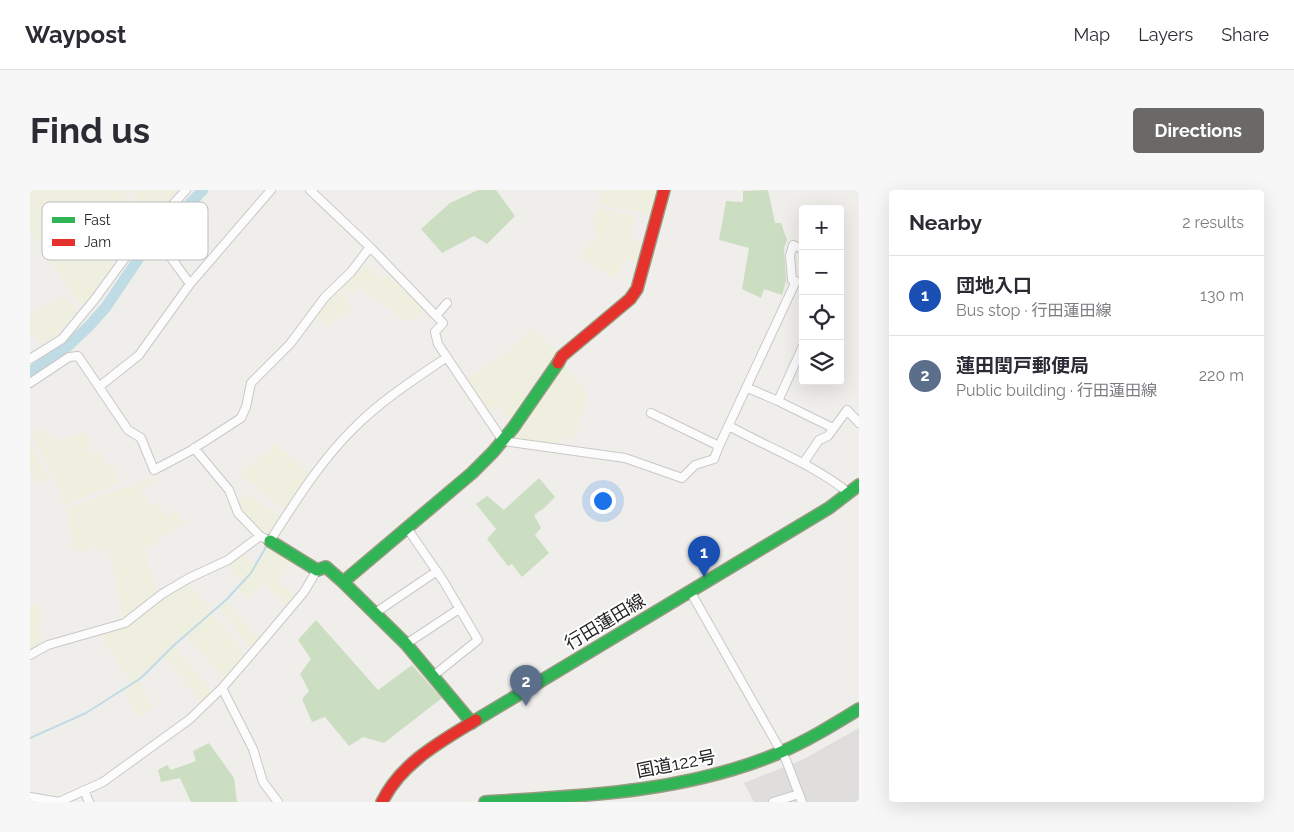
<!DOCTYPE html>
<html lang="en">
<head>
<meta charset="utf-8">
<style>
	:root { --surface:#fff; --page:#f7f7f7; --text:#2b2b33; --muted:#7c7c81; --line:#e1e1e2; --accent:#6a6968 }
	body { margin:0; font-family:Raleway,"Noto Sans JP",sans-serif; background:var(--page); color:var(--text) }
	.controls { position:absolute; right:15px; top:15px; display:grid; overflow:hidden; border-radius:5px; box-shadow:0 5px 20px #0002 }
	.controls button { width:45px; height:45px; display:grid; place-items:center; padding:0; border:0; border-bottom:1px solid var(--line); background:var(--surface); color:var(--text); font:25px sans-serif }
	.you { position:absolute; left:572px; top:310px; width:18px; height:18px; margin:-12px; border:4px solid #fff; border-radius:50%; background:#1a73e8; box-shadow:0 0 0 8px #1a73e833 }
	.badge { display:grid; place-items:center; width:32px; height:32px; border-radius:50%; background:var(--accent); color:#fff; font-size:16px; font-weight:700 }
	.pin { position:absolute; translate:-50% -41px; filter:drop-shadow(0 1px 2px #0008) }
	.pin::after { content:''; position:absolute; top:26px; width:18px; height:15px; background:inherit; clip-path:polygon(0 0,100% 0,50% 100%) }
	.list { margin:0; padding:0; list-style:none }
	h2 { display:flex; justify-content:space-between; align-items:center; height:65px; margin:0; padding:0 20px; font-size:21px }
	h2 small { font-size:16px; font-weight:400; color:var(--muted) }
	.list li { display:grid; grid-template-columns:32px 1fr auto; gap:15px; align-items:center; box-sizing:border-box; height:80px; padding:0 20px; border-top:1px solid var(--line) }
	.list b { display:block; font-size:19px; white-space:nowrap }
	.list p { margin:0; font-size:16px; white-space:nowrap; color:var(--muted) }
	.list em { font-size:16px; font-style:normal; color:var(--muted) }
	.icon { flex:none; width:28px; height:28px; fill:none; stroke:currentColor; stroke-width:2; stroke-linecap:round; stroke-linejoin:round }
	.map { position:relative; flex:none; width:829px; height:612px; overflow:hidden; border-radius:5px }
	header { display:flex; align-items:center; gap:30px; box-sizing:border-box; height:70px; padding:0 25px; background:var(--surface); border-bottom:1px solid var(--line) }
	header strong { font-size:24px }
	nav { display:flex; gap:28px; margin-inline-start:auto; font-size:18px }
	.intro { display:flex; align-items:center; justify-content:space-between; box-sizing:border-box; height:120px; padding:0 30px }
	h1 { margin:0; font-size:35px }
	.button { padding:12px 22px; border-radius:5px; background:var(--accent); color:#fff; font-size:18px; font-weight:700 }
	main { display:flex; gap:30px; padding:0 30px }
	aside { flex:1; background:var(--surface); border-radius:5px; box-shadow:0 5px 20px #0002 }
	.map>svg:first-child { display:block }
</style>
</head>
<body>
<header>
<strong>Waypost</strong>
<nav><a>Map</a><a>Layers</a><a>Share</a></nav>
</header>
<div class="intro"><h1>Find us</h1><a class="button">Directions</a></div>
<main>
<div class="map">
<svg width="829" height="612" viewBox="0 0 829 612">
	<rect width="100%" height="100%" fill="#f0eeeb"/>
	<!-- residential -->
	<path fill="#dfdedc" d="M 829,538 L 829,612 L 724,612 L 714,593 L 772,570 Z"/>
	<!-- farmland -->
	<path fill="#efefdf" d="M 0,0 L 92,0 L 99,10 L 59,38 L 47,22 L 6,53 L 0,43 Z
		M 101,0 L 149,0 L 138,12 L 116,22 Z
		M 573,0 L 629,0 L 622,25 L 569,14 Z
		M 570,18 L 606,27 L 599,49 L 617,55 L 612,75 L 596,69 L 585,88 L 549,67 L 568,43 L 562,33 Z
		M 58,39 L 84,76 L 61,109 L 51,116 L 17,67 Z
		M 334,73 L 352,89 L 360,83 L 395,119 L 384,131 L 374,129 L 329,99 L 321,104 L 314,96 Z
		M 309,99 L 322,116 L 297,138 L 287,126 L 296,109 Z
		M 35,104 L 48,122 L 27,144 L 12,155 L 5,145 L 0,148 L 0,126 Z
		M 503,137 L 527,164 L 510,184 L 479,231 L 468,215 L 457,223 L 436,190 L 484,157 Z
		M 534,172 L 557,204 L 557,212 L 543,250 L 532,247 L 530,255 L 480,250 Z
		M 14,238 L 27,251 L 56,242 L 62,253 L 56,257 L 61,265 L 69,262 L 76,275 L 82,274 L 90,293 L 34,315 L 26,292 L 0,243 Z
		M 0,251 L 20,289 L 8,294 L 0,279 Z
		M 245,253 L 280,285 L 255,320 L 210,285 L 217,276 L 237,263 Z
		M 120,287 L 124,291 L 111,301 L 110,307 L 115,304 L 118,316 L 127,312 L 137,327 L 147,320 L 155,333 L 129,348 L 130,351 L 114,358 L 127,404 L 94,430 L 79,360 L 69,360 L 67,357 L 54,361 L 44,360 L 36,319 L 90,299 L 105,295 Z
		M 216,303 L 250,327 L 239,345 L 235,346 L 213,325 L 207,313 Z
		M 240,357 L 264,369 L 247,390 L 267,407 L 258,417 L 233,393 L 218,410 L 209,400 L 213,394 L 198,375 L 214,364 L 228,375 Z
		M 159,393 L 216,466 L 196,490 L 154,444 L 143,453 L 183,503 L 173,513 L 132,465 L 106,487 L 123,517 L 108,527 L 94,503 L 103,495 L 70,444 L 104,433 L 136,408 Z
		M 197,412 L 230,451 L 222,459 L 188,419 Z
		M 10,414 L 13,430 L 8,433 L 13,454 L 0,461 L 0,415 Z"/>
	<!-- forest -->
	<path fill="#cbdec1" d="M 448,0 L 466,0 L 485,26 L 457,54 L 444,46 L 412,63 L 391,39 L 420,13 Z
		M 738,0 L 745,33 L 751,33 L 757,50 L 754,58 L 756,91 L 752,105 L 734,99 L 731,108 L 712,99 L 719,58 L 689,50 L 696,11 L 713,12 L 713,1 Z
		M 509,288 L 525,307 L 513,319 L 504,325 L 511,338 L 505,345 L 519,363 L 492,387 L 482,374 L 478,376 L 457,349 L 466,339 L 446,314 L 457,306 L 474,320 Z
		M 286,430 L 348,500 L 382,475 L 412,508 L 354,553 L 333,547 L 319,556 L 295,527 L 282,532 L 272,509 L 279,501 L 270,484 L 281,469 L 268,450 Z
		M 179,553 L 204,588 L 207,612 L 161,612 L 150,588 L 131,592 L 128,580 L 137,575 L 141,580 L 166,571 L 163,561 Z"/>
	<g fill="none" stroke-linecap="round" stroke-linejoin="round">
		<!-- stream -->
		<path stroke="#bfdbe3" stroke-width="2" d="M 0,548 L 56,523 L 111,488 L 143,456 L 196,410 L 221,383 L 236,357"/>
		<!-- river -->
		<path stroke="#bfdbe3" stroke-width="11" d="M 0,182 L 38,156 L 60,135 L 76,117 L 111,65 L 173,0"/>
		<defs>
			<path id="street" d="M 280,0 L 340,57 L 413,133 L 405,142 L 408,154 L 473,251 L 595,268 L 652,288 L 665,275 L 684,269 L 689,256
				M 160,94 L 241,0
				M 406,126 L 417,113
				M 773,156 L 748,211 L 803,238
				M 0,169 L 32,149 L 65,109 L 100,61 L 156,0
				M 0,193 L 39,167 L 48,166 L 98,240 L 111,248 L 124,280 L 160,261 L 211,228 L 216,217 L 221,193 L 260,154 L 295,107 L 321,82 L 340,57
				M 70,196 L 109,165 L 160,94 L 134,58
				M 718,198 L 748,211
				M 621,223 L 689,256 L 766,91 L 762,90 L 760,66 L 763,55 L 773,59
				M 699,236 C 739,258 783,274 819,303
				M 164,258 L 199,300 L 208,323 L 230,346 L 240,351 C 265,312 291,270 325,237 C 352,210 385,189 417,167
				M 774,272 L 789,250 L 798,246 L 817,220 L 829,233
				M 377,338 L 414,392 L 448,450 L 403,486
				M 660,401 L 756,570 L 772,612
				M 345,423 L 407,381
				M 376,454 L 429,419
				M 0,465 L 18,455 L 95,433 L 132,404 L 159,388 L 198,370 L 230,346
				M 192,498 L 223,559 L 233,592 L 248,612
				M 54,600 L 59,612
				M 0,607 L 29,612
				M 29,612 L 73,592 L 160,529 L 193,497 L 231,453 L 274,402 L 287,380
				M 743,612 L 769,604"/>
			<path id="fast" d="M 240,351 L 287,380 L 296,377 L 313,392
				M 446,530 L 799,318 L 829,295
				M 442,533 L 376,454 L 313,392 L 442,283 L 463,262 L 483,238 L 528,173
				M 455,612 C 555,606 656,602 749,563 C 777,551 803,535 829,519"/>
			<path id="jam" d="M 528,173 L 532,166 L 600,109 L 607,99 L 634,0
				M 352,612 C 371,573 410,552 446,530"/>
		</defs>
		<!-- street casing -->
		<use href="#street" stroke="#c9c8c7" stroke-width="10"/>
		<!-- fast casing -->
		<use href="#fast" stroke="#999a82" stroke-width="14"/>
		<!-- jam casing -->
		<use href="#jam" stroke="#999a82" stroke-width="14"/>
		<!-- street -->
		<use href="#street" stroke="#fdfcfc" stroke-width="8"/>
		<!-- fast -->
		<use href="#fast" stroke="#30b455" stroke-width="11"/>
		<!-- jam -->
		<use href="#jam" stroke="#e5322d" stroke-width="11"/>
	</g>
	<g text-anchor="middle" stroke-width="4" stroke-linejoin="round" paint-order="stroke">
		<!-- street labels -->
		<g font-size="18" fill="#222" stroke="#fff">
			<text transform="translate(575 432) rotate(-31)" y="6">行田蓮田線</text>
			<text transform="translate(646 574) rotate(-11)" y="6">国道122号</text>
		</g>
	</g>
	<!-- legend -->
	<rect x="12" y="12" width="166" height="58" rx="8" fill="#fff" stroke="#bdbdbd" stroke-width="1"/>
	<rect x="22" y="27" width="23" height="6" fill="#30b455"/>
	<rect x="22" y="49" width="23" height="7" fill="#e5322d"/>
	<g font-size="14" fill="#222">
		<text x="54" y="35">Fast</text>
		<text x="54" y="57">Jam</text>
	</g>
</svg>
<div class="controls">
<button>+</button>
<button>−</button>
<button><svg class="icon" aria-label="locate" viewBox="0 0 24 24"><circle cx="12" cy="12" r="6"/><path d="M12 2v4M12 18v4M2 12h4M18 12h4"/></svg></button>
<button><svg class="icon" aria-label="layers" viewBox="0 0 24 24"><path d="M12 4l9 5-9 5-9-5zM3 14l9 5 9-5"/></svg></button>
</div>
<div class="you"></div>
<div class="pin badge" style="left:674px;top:387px;background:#1a4fb4">1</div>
<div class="pin badge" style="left:496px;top:516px;background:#5c6f8a">2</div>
</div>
<aside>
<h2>Nearby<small>2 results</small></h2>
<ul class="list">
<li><span class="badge" style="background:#1a4fb4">1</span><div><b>団地入口</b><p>Bus stop · 行田蓮田線</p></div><em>130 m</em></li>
<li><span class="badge" style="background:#5c6f8a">2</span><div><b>蓮田閏戸郵便局</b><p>Public building · 行田蓮田線</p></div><em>220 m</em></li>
</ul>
</aside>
</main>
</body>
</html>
